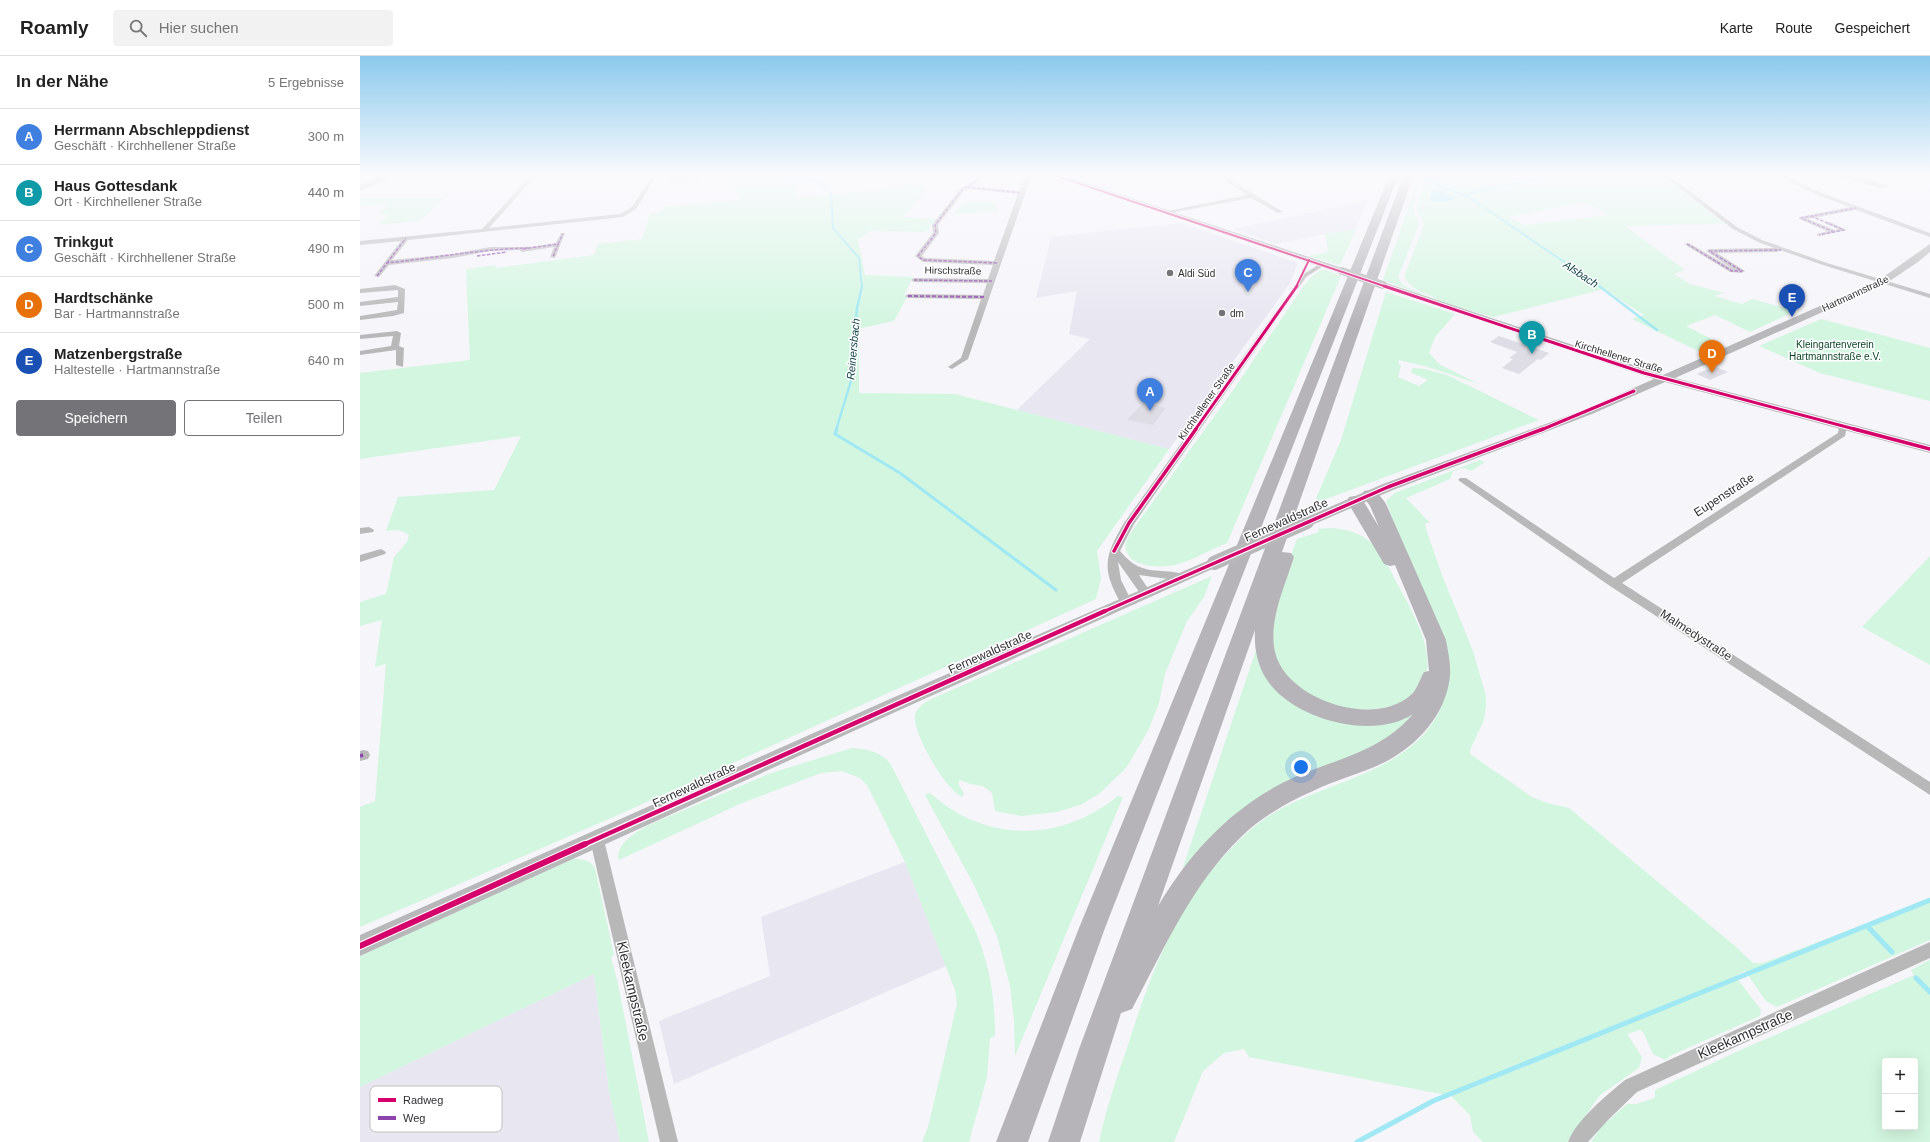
<!DOCTYPE html>
<html lang="de">
<head>
<meta charset="utf-8">
<style>
	:root { --surface:#fff; --page:#f2f2f2; --text:#222; --muted:#767676; --line:#e0e0e0; --accent:#747478 }
	body { margin:0; font-family:Helvetica,sans-serif; background:var(--page); color:var(--text) }
	.controls { position:absolute; right:12px; bottom:12px; display:grid; overflow:hidden; border-radius:4px; box-shadow:0 4px 16px #0002 }
	.controls button { width:36px; height:36px; display:grid; place-items:center; padding:0; border:0; border-bottom:1px solid var(--line); background:var(--surface); color:var(--text); font:20px sans-serif }
	.you { position:absolute; left:941px; top:711px; width:14px; height:14px; margin:-10px; border:3px solid #fff; border-radius:50%; background:#1a73e8; box-shadow:0 0 0 6px #1a73e833 }
	.badge { display:grid; place-items:center; width:26px; height:26px; border-radius:50%; background:var(--accent); color:#fff; font-size:13px; font-weight:700 }
	.pin { position:absolute; translate:-50% -33px; filter:drop-shadow(0 1px 2px #0008) }
	.pin::after { content:''; position:absolute; top:21px; width:14px; height:12px; background:inherit; clip-path:polygon(0 0,100% 0,50% 100%) }
	.list { margin:0; padding:0; list-style:none }
	h2 { display:flex; justify-content:space-between; align-items:center; height:52px; margin:0; padding:0 16px; font-size:17px }
	h2 small { font-size:13px; font-weight:400; color:var(--muted) }
	.list li { display:grid; grid-template-columns:26px 1fr auto; gap:12px; align-items:center; box-sizing:border-box; height:56px; padding:0 16px; border-top:1px solid var(--line) }
	.list b { display:block; font-size:15px; white-space:nowrap }
	.list p { margin:0; font-size:13px; white-space:nowrap; color:var(--muted) }
	.list em { font-size:13px; font-style:normal; color:var(--muted) }
	.actions { display:flex; gap:8px; padding:12px 16px }
	.actions a { flex:1; padding:9px 0; border:1px solid var(--accent); border-radius:4px; text-align:center; font-size:14px; color:var(--accent) }
	.actions .main { background:var(--accent); color:#fff }
	.icon { flex:none; width:22px; height:22px; fill:none; stroke:currentColor; stroke-width:2; stroke-linecap:round; stroke-linejoin:round }
	.map { position:relative; flex:none; width:1570px; height:1086px; overflow:hidden }
	header { display:flex; align-items:center; gap:24px; box-sizing:border-box; height:56px; padding:0 20px; background:var(--surface); border-bottom:1px solid var(--line) }
	header strong { font-size:19px }
	nav { display:flex; gap:22px; margin-inline-start:auto; font-size:14px }
	.search { width:280px; height:36px; background:var(--page); display:flex; align-items:center; gap:10px; box-sizing:border-box; padding:0 14px; border-radius:4px; color:var(--muted); font-size:15px }
	main { display:flex }
	aside { flex:1; background:var(--surface) }
	.map>svg:first-child { display:block }
</style>
</head>
<body>
<header>
<strong>Roamly</strong>
<div class="search"><svg class="icon" aria-label="search" viewBox="0 0 24 24"><circle cx="10" cy="10" r="6"/><path d="M15 15l6 6"/></svg>Hier suchen</div>
<nav><a>Karte</a><a>Route</a><a>Gespeichert</a></nav>
</header>
<main>
<aside>
<h2>In der Nähe<small>5 Ergebnisse</small></h2>
<ul class="list">
<li><span class="badge" style="background:#3f7fe0">A</span><div><b>Herrmann Abschleppdienst</b><p>Geschäft · Kirchhellener Straße</p></div><em>300 m</em></li>
<li><span class="badge" style="background:#0f9aa8">B</span><div><b>Haus Gottesdank</b><p>Ort · Kirchhellener Straße</p></div><em>440 m</em></li>
<li><span class="badge" style="background:#3f7fe0">C</span><div><b>Trinkgut</b><p>Geschäft · Kirchhellener Straße</p></div><em>490 m</em></li>
<li><span class="badge" style="background:#e8710a">D</span><div><b>Hardtschänke</b><p>Bar · Hartmannstraße</p></div><em>500 m</em></li>
<li><span class="badge" style="background:#1a4fb4">E</span><div><b>Matzenbergstraße</b><p>Haltestelle · Hartmannstraße</p></div><em>640 m</em></li>
</ul>
<div class="actions"><a class="main">Speichern</a><a>Teilen</a></div>
</aside>
<div class="map">
<svg width="1570" height="1086" viewBox="0 0 1570 1086">
	<rect width="100%" height="100%" fill="#f5f5fa"/>
	<!-- built -->
	<path fill="#e7e6f1" d="M 1007,145 L 996,173 L 965,178 L 916,188 L 872,173 Z
		M 822,167 L 938,207 L 930,227 L 921,240 L 809,393 L 657,354 L 730,283 L 709,278 L 717,235 L 676,242 L 691,181 Z
		M 545,806 L 586,910 L 314,1028 L 299,965 L 410,920 L 401,861 Z
		M 234,918 L 249,1035 L 260,1086 L 0,1086 L 0,1031 Z"/>
	<!-- green -->
	<path fill="#d3f6e0" fill-rule="evenodd" d="M 370,118 L 436,120 L 436,142 L 546,131 L 549,128 L 566,129 L 565,135 L 543,161 L 577,163 L 566,176 L 510,175 L 498,184 L 505,219 L 553,221 L 544,239 L 547,241 L 534,265 L 501,272 L 499,279 L 499,337 L 595,338 L 809,393 L 737,495 L 741,522 L 736,543 L 258,759 L 0,871 L 0,751 L 15,745 L 26,608 L 15,611 L 22,564 L 0,570 L 0,546 L 26,538 L 34,501 L 47,486 L 49,479 C 41,473 36,474 26,475 L 38,441 L 134,434 L 161,380 L 0,403 L 0,317 L 110,304 L 106,213 L 136,209 L 135,212 L 234,199 L 238,188 L 282,183 L 290,157 L 302,156 L 305,151 L 379,144 Z
		M 1060,118 L 1300,118 L 1365,168 L 1265,170 L 1325,214 L 1314,218 L 1330,228 L 1364,237 L 1354,240 L 1382,248 L 1392,243 L 1436,255 L 1390,276 L 1355,259 L 1326,270 L 1361,288 L 1340,296 L 1272,263 L 1284,259 L 1244,233 L 1133,261 L 1081,246 C 1070,237 1046,234 1045,219 L 1064,168 L 1056,153 C 1059,141 1061,134 1070,126 L 1067,124 C 1057,129 1052,145 1054,156 C 1055,160 1058,164 1059,168 L 1038,221 L 1043,229 L 1069,241 L 1068,241 L 1023,224 ZM 1225,146 L 1248,159 L 1164,169 L 1148,161 Z
		M 0,142 L 85,142 L 59,165 L 18,169 L 29,158 L 18,158 L 27,148 L 0,150 Z
		M 634,145 L 638,155 L 593,158 L 603,146 Z
		M 996,173 L 980,209 L 948,200 L 968,196 L 965,178 Z
		M 961,214 L 966,214 L 981,220 L 867,487 C 850,494 833,504 815,509 C 803,512 776,511 769,500 C 762,491 767,483 772,475 L 876,330 L 945,228 L 952,220 Z
		M 1026,236 L 1095,258 L 1075,281 L 1069,297 L 1079,308 L 1119,328 L 1068,311 L 1039,304 L 1038,308 L 1041,309 L 1038,321 L 1059,330 L 1068,324 L 1052,317 L 1051,315 L 1053,312 L 1065,313 L 1087,319 L 1179,364 L 958,446 L 956,445 L 957,440 L 981,384 Z
		M 1461,263 L 1570,292 L 1570,345 L 1460,317 L 1399,290 Z
		M 1120,404 L 1125,406 L 1111,415 L 1104,412 L 1093,415 L 1090,423 L 1046,442 L 1070,467 L 1065,467 L 1066,473 L 1082,519 L 1113,595 L 1126,640 L 1126,650 L 1124,664 L 1110,694 L 1110,698 L 1172,741 L 1187,747 L 1209,752 L 1375,890 L 1393,907 L 1403,907 L 1570,843 L 1570,884 L 1417,951 L 1406,945 L 1385,915 L 1373,921 L 1379,925 L 1401,954 L 1400,960 L 1312,999 L 1305,1004 L 1293,998 L 1283,976 L 1280,974 L 1267,978 L 1282,1001 L 1279,1012 L 1240,1039 L 1207,1086 L 1123,1086 L 1113,1076 L 1110,1059 L 1091,1040 L 889,1001 L 884,993 L 864,997 L 843,1015 L 814,1086 L 739,1086 C 746,1054 756,1023 767,992 C 783,942 800,892 828,847 C 833,839 838,829 844,822 C 864,800 884,776 909,760 C 973,719 1075,716 1088,625 L 1060,537 L 1026,445 L 1035,437 Z
		M 972,472 C 1015,476 1021,497 1039,531 C 1051,553 1071,588 1067,614 C 1059,663 984,658 951,642 C 945,639 925,621 921,616 C 917,608 911,594 910,585 C 906,560 928,508 937,483 L 959,476 L 958,473 Z
		M 1570,500 L 1570,609 L 1502,571 Z
		M 852,520 L 844,541 L 827,565 L 805,618 L 799,647 L 788,675 L 766,712 L 739,738 L 720,749 L 697,756 L 662,760 L 635,755 L 632,737 L 623,730 L 610,728 L 600,724 L 598,727 L 604,738 L 602,741 C 585,733 553,678 555,660 C 556,652 563,648 569,644 Z
		M 896,594 L 970,661 L 1058,651 L 1054,666 L 979,710 L 824,813 L 823,811 Z
		M 492,692 C 507,693 519,695 530,707 L 616,876 C 630,912 635,941 635,980 L 630,982 L 627,1021 L 609,1086 L 562,1086 L 568,1071 L 597,948 L 595,934 L 545,806 L 507,729 L 500,722 L 482,715 L 461,717 L 382,747 L 259,804 L 258,800 C 260,785 276,776 289,769 L 411,717 Z
		M 570,737 C 626,787 700,787 758,740 L 763,741 L 655,1000 L 654,964 L 650,930 L 637,880 L 614,829 L 565,739 Z
		M 213,803 C 223,803 229,803 235,812 L 254,899 L 251,901 L 258,928 L 289,1086 L 260,1086 L 249,1035 L 234,918 L 0,1031 L 0,900 Z
		M 1570,904 L 1570,1086 L 1231,1086 L 1241,1071 L 1267,1048 L 1276,1048 L 1295,1042 L 1295,1034 L 1385,992 L 1554,919 L 1551,914 ZM 1525,1005 L 1555,1005 L 1555,1071 L 1525,1071 Z"/>
	<!-- water -->
	<path fill="#a0e8f3" d="M 1075,134 L 1082,135 L 1096,142 C 1089,146 1078,148 1070,144 L 1072,135 Z"/>
	<g fill="none" stroke-linecap="round" stroke-linejoin="round">
		<!-- stream-far3 -->
		<path stroke="#a0e8f3" stroke-width="2" d="M 380,118 L 442,121 L 460,127 L 471,137 L 473,172 L 499,202 L 502,231
			M 1059,121 L 1110,142 L 1241,231
			M 1079,124 L 1081,118
			M 1104,139 L 1192,119"/>
		<!-- stream-far2 -->
		<path stroke="#a0e8f3" stroke-width="2.5" d="M 1239,230 L 1297,274
			M 476,374 L 491,325 L 497,252 L 502,230"/>
		<!-- stream-far1 -->
		<path stroke="#a0e8f3" stroke-width="3" d="M 477,373 L 475,378 L 540,417 L 696,534"/>
		<!-- stream -->
		<path stroke="#a0e8f3" stroke-width="5" d="M 1508,871 L 1532,896
			M 1556,922 L 1570,936
			M 997,1086 L 1073,1045 L 1570,844"/>
	</g>
	<!-- building -->
	<path fill="#dedde6" d="M 311,118 L 338,118 L 338,126 L 305,128 Z
		M 1139,280 L 1189,297 L 1181,304 L 1178,303 L 1159,318 L 1142,312 L 1153,303 L 1149,302 L 1157,296 L 1130,286 Z
		M 1354,310 L 1368,316 L 1350,324 L 1337,318 Z
		M 784,346 L 806,352 L 793,369 L 767,364 Z"/>
	<g fill="none" stroke-linecap="round" stroke-linejoin="round">
		<!-- street -->
		<path fill="#b9b8b9" fill-rule="evenodd" d="M 172,118 L 177,118 L 129,172 L 260,158 L 272,151 L 293,118 L 298,118 L 276,153 L 263,161 L 48,184 L 32,204 L 93,198 L 130,191 L 170,191 L 196,187 L 201,177 L 205,177 L 195,202 L 190,201 L 194,191 L 162,196 L 159,194 L 130,195 L 93,202 L 29,209 L 19,221 L 14,220 L 41,185 L 0,189 L 0,185 L 122,173 Z
			M 620,118 L 625,118 L 619,126 L 613,130 L 659,135 L 666,118 L 672,118 L 608,303 L 592,313 L 588,311 L 601,302 L 621,243 L 548,242 L 545,240 L 548,238 L 623,239 L 627,227 L 554,226 L 551,224 L 554,222 L 628,223 L 633,209 L 563,206 L 555,200 L 573,177 L 572,169 L 600,133 L 615,124 ZM 608,133 L 658,138 L 634,205 L 565,202 L 562,200 L 579,177 L 578,169 L 604,135 Z
			M 777,118 L 787,118 L 773,123 L 770,121 Z
			M 855,118 L 861,118 L 923,156 L 918,157 L 891,142 L 805,158 L 805,156 L 807,155 L 887,139 Z
			M 1301,118 L 1307,118 L 1377,171 L 1402,184 L 1467,207 L 1570,238 L 1570,242 L 1463,209 L 1420,194 L 1417,196 L 1357,197 L 1385,215 L 1382,217 L 1370,216 L 1324,188 L 1329,187 L 1373,213 L 1346,195 L 1349,193 L 1414,192 L 1398,186 L 1373,173 Z
			M 1413,118 L 1445,118 L 1428,122 L 1464,138 L 1570,177 L 1570,181 L 1496,154 L 1448,163 L 1475,174 L 1478,173 L 1466,168 L 1466,166 L 1470,166 L 1487,174 L 1457,180 L 1457,178 L 1467,175 L 1439,163 L 1439,161 L 1490,151 L 1460,140 Z
			M 1468,118 L 1490,118 L 1530,130 L 1521,132 Z
			M 960,208 L 965,209 L 946,221 L 774,468 L 760,495 C 768,504 774,510 786,513 C 795,516 823,514 828,521 L 823,525 L 779,519 L 791,537 L 786,541 L 782,540 L 758,506 L 761,524 L 772,546 L 766,550 L 762,549 C 741,513 744,501 764,467 L 942,219 Z
			M 35,229 L 45,233 L 44,257 L 33,260 L 0,264 L 0,260 L 37,254 L 38,246 L 0,250 L 0,246 L 38,241 L 38,234 L 0,237 L 0,233 Z
			M 37,275 L 41,277 L 39,290 L 44,292 L 43,311 L 36,309 L 36,294 L 0,299 L 0,295 L 31,290 L 33,280 L 0,283 L 0,279 Z
			M 1483,367 L 1487,370 L 1485,380 L 1262,527 L 1570,726 L 1570,739 L 1250,530 L 1098,424 L 1100,422 L 1106,422 L 1254,522 L 1478,377 L 1479,370 Z
			M 9,471 L 14,474 L 13,476 L 0,478 L 0,472 Z
			M 21,493 L 26,496 L 25,498 L 0,506 L 0,499 Z
			M 3,694 L 8,695 L 10,699 L 8,703 L 0,705 L 0,695 Z
			M 237,778 L 242,780 L 244,784 L 318,1086 L 300,1086 L 230,784 L 232,780 Z
			M 1570,886 L 1570,902 L 1277,1036 L 1249,1063 L 1228,1086 L 1208,1086 C 1217,1063 1246,1040 1265,1024 Z"/>
		<!-- secondary -->
		<path fill="#b8b7b9" fill-rule="evenodd" d="M 28,118 L 38,118 L 0,135 L 0,130 Z
			M 688,118 L 699,118 L 985,213 L 987,215 L 985,217 L 979,217 Z
			M 1570,188 L 1570,196 L 1558,206 L 1525,228 L 1315,322 L 1570,389 L 1570,397 L 1305,326 L 1232,358 L 1033,434 L 952,469 L 942,469 L 940,466 L 942,463 L 1023,428 L 1224,354 L 1294,323 L 1020,231 L 1018,229 L 1020,227 L 1026,227 L 1303,319 L 1519,224 Z
			M 854,502 L 859,504 L 861,507 L 859,510 L 542,653 L 0,900 L 0,879 L 530,643 Z"/>
		<!-- highway -->
		<path fill="#b6b4b8" fill-rule="evenodd" d="M 1030,118 L 1039,118 L 745,872 L 668,1086 L 636,1086 L 719,872 Z
			M 1044,118 L 1054,118 L 922,496 L 931,497 L 934,501 C 925,530 908,565 915,596 C 926,644 1015,673 1052,638 C 1057,633 1060,623 1064,616 L 1069,615 L 1066,584 L 1035,509 L 1030,510 L 1024,508 L 987,445 L 989,441 L 995,440 L 1001,441 L 1019,471 L 1010,450 L 1002,439 L 1004,435 C 1015,433 1020,439 1026,448 L 1086,584 C 1088,596 1091,608 1090,620 C 1086,659 1057,690 1023,707 C 1000,718 975,724 953,735 C 927,746 902,761 882,780 C 832,828 804,893 772,953 L 761,957 L 720,1086 L 688,1086 L 719,993 ZM 895,574 C 894,591 897,609 907,624 C 933,663 1013,685 1053,658 C 1021,695 980,702 937,720 C 876,747 832,793 798,850 Z"/>
		<!-- secondary-bridge-far1 -->
		<path stroke="#b8b7b9" stroke-width="8" d="M 982,215 L 1023,229"/>
		<!-- secondary-bridge -->
		<path stroke="#b8b7b9" stroke-width="14" d="M 854,507 L 947,466"/>
		<!-- quiet-far2 -->
		<path stroke="#8e44ad" stroke-width="1.5" stroke-dasharray="3.5 1.5" stroke-linecap="butt" d="M 623,118 L 617,125 L 602,134 L 575,169 L 576,177 L 558,200 L 563,204 L 638,207
			M 607,131 L 661,137
			M 1451,160 L 1484,174 L 1459,179
			M 1474,176 L 1441,162 L 1496,152
			M 198,188 L 203,178
			M 1327,188 L 1372,215 L 1382,215 L 1349,195
			M 163,193 L 198,188 L 193,201
			M 1349,195 L 1421,194
			M 117,200 L 147,196
			M 27,207 L 46,182
			M 17,220 L 27,207 C 74,202 121,193 168,192
			M 554,224 L 632,225"/>
		<!-- quiet-far1 -->
		<path stroke="#8e44ad" stroke-width="2" stroke-dasharray="4 2" stroke-linecap="butt" d="M 548,240 L 626,241"/>
		<!-- quiet -->
		<path stroke="#8e44ad" stroke-width="3.5" stroke-dasharray="7 3.5" stroke-linecap="butt" d="M 0,700 L 3,699"/>
		<defs>
			<path id="cycleway-far4" d="M 691,118 L 1027,231
				M 936,231 L 949,204"/>
			<path id="cycleway-far3" d="M 1024,230 L 1284,317 L 1498,374
				M 835,374 L 937,230
				M 1181,374 L 1274,335"/>
			<path id="cycleway-far2" d="M 1494,373 L 1570,393
				M 754,495 L 769,467 L 836,373
				M 743,556 L 1028,431 L 1183,373"/>
			<path id="cycleway-far1" d="M 223,789 L 745,555"/>
			<path id="cycleway" d="M 0,890 L 225,788"/>
		</defs>
		<!-- cycleway-far4 casing -->
		<use href="#cycleway-far4" stroke="#fff" stroke-width="3.5"/>
		<!-- cycleway-far3 casing -->
		<use href="#cycleway-far3" stroke="#fff" stroke-width="5"/>
		<!-- cycleway-far2 casing -->
		<use href="#cycleway-far2" stroke="#fff" stroke-width="5.5"/>
		<!-- cycleway-far1 casing -->
		<use href="#cycleway-far1" stroke="#fff" stroke-width="7"/>
		<!-- cycleway casing -->
		<use href="#cycleway" stroke="#fff" stroke-width="8"/>
		<!-- cycleway-far4 -->
		<use href="#cycleway-far4" stroke="#d6006c" stroke-width="2"/>
		<!-- cycleway-far3 -->
		<use href="#cycleway-far3" stroke="#d6006c" stroke-width="3"/>
		<!-- cycleway-far2 -->
		<use href="#cycleway-far2" stroke="#d6006c" stroke-width="3.5"/>
		<!-- cycleway-far1 -->
		<use href="#cycleway-far1" stroke="#d6006c" stroke-width="4.5"/>
		<!-- cycleway -->
		<use href="#cycleway" stroke="#d6006c" stroke-width="6"/>
	</g>
	<!-- sky -->
	<linearGradient id="sky" x2="0" y2="1"><stop stop-color="#8bc9ec"/><stop offset="0.44" stop-color="#fafafd"/><stop offset="1" stop-color="#fafafd" stop-opacity="0"/></linearGradient>
	<rect width="1570" height="270" fill="url(#sky)"/>
	<!-- markers -->
	<g fill="#747478" stroke="#fff" stroke-width="1.5">
		<circle cx="810" cy="217" r="4"/>
		<circle cx="862" cy="257" r="4"/>
	</g>
	<g text-anchor="middle" stroke-width="3" stroke-linejoin="round" paint-order="stroke">
		<!-- far-street labels -->
		<g font-size="10" fill="#2f2f32" stroke="#fff">
			<text transform="translate(593 214) rotate(1)" y="4">Hirschstraße</text>
			<text transform="translate(1495 237) rotate(-25)" y="4">Hartmannstraße</text>
			<text transform="translate(1259 300) rotate(17)" y="4">Kirchhellener Straße</text>
			<text transform="translate(846 345) rotate(-55)" y="4">Kirchhellener Straße</text>
		</g>
		<!-- far-poi labels -->
		<g font-size="10" fill="#2f2f32" stroke="#fff" text-anchor="start">
			<text x="818" y="221">Aldi Süd</text>
			<text x="870" y="261">dm</text>
		</g>
		<!-- far-park labels -->
		<g font-size="10" fill="#063f21" stroke="#fff">
			<text x="1475" y="292">Kleingartenverein<tspan x="1475" dy="12">Hartmannstraße e.V.</tspan></text>
		</g>
		<!-- far-water labels -->
		<g font-size="11" font-style="italic" fill="#093c42" stroke="#fff">
			<text transform="translate(1221 218) rotate(34)" y="4">Alsbach</text>
			<text transform="translate(493 293) rotate(-85)" y="4">Reinersbach</text>
		</g>
		<!-- street labels -->
		<g font-size="12" fill="#2f2f32" stroke="#fff">
			<text transform="translate(1364 439) rotate(-33)" y="4">Eupenstraße</text>
			<text transform="translate(926 464) rotate(-24)" y="4">Fernewaldstraße</text>
			<text transform="translate(1336 579) rotate(33)" y="4">Malmedystraße</text>
			<text transform="translate(630 596) rotate(-24)" y="4">Fernewaldstraße</text>
			<text transform="translate(334 729) rotate(-25)" y="4">Fernewaldstraße</text>
		</g>
		<!-- near-street labels -->
		<g font-size="14" fill="#2f2f32" stroke="#fff">
			<text transform="translate(273 935) rotate(77)" y="5">Kleekampstraße</text>
			<text transform="translate(1385 978) rotate(-24)" y="5">Kleekampstraße</text>
		</g>
	</g>
	<!-- legend -->
	<rect x="10" y="1030" width="132" height="46" rx="6" fill="#fff" stroke="#c1c1c2" stroke-width="1"/>
	<rect x="18" y="1042" width="18" height="4" fill="#d6006c"/>
	<rect x="18" y="1060" width="18" height="4" fill="#8e44ad"/>
	<g font-size="11" fill="#2f2f32">
		<text x="43" y="1048">Radweg</text>
		<text x="43" y="1066">Weg</text>
	</g>
</svg>
<div class="controls">
<button>+</button>
<button>−</button>
</div>
<div class="you"></div>
<div class="pin badge" style="left:790px;top:355px;background:#3f7fe0">A</div>
<div class="pin badge" style="left:1172px;top:298px;background:#0f9aa8">B</div>
<div class="pin badge" style="left:888px;top:236px;background:#3f7fe0">C</div>
<div class="pin badge" style="left:1352px;top:317px;background:#e8710a">D</div>
<div class="pin badge" style="left:1432px;top:261px;background:#1a4fb4">E</div>
</div>
</main>
</body>
</html>
